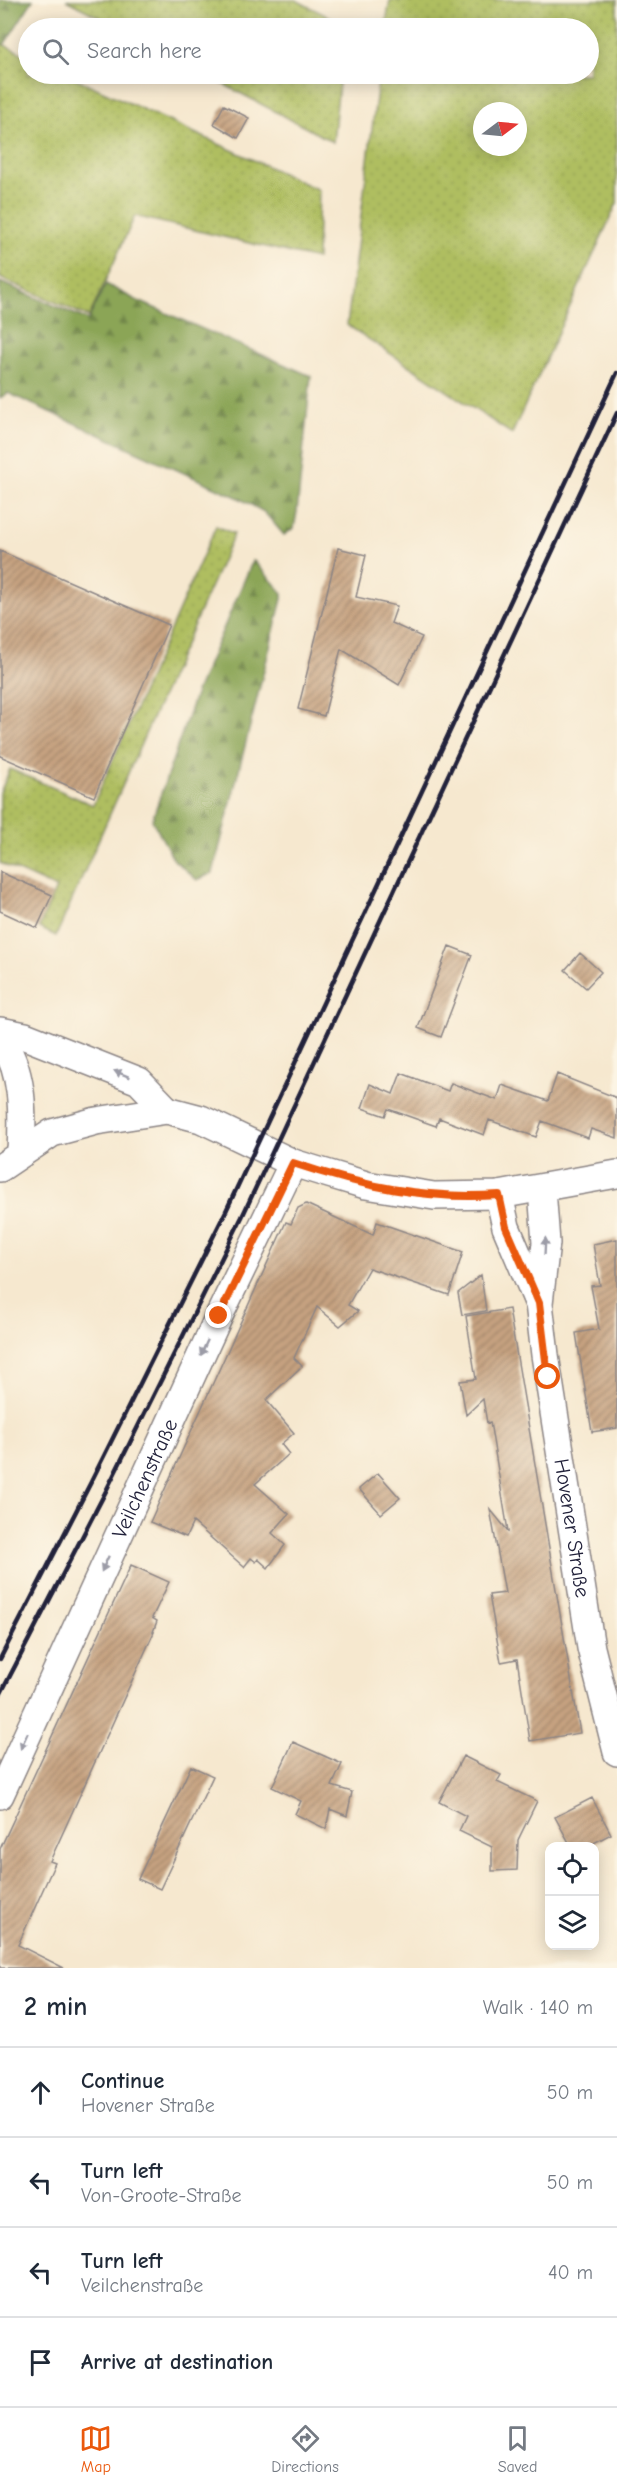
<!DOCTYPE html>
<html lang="en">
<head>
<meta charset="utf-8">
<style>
	:root { --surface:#fff; --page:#f2f2f3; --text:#1f2937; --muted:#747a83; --line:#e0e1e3; --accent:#ea580c }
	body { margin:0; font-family:"Comic Neue",sans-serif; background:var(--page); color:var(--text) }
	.controls { position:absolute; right:18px; bottom:18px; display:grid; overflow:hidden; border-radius:12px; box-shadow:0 3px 15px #0003 }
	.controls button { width:54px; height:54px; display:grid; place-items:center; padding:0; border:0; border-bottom:2px solid var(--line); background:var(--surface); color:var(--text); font:30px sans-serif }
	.compass { position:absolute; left:473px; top:102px; width:54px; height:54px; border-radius:50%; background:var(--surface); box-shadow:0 3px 15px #0003; rotate:74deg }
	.stop { position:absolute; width:18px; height:18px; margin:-14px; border:4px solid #ea580c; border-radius:50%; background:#fff }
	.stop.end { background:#ea580c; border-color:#fff; box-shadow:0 2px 6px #0008 }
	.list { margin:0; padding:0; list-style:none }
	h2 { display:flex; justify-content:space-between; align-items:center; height:78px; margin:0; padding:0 24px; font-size:26px }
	h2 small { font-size:20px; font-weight:400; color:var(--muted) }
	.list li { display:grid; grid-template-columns:39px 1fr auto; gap:18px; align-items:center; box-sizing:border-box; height:90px; padding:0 24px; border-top:2px solid var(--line) }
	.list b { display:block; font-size:22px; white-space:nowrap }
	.list p { margin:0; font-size:20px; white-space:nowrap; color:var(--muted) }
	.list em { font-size:20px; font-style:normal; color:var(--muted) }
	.icon { flex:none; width:33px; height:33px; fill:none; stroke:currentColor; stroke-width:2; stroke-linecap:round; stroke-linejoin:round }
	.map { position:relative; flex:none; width:617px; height:1968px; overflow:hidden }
	.search { position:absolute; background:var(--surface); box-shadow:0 3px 15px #0003; left:18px; right:18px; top:18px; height:66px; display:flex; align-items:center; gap:15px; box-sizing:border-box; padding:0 21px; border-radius:33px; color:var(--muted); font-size:22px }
	.sheet { height:438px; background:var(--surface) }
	nav { display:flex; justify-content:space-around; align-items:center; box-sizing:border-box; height:84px; border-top:2px solid var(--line); background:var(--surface); font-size:16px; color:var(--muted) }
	nav a { display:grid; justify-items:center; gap:3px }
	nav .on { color:var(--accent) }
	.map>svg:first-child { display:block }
</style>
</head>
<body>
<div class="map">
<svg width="617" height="1968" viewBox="0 0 617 1968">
	<defs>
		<pattern id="grass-dots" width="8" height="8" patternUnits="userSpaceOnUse" patternTransform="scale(1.5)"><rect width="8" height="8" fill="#afbe61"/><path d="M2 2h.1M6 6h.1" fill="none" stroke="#96a355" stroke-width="1.8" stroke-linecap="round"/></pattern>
		<pattern id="forest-firs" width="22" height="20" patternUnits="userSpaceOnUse" patternTransform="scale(1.5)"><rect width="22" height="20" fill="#8ba557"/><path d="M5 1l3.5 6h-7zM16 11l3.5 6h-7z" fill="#718649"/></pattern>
		<pattern id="building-hatch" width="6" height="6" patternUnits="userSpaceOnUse" patternTransform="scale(1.5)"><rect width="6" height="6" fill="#c6a280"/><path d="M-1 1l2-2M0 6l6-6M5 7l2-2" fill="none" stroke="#a0846a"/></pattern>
	</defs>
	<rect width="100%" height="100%" fill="#fcf5e5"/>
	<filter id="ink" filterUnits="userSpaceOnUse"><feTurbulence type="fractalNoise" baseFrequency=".0167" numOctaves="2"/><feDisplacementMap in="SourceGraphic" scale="12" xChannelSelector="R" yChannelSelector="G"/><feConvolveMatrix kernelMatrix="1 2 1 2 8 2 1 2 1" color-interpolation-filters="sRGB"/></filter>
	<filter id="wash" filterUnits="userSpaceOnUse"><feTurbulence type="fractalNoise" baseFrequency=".008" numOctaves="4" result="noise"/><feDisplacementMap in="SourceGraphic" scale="24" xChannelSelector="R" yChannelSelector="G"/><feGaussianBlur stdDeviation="1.35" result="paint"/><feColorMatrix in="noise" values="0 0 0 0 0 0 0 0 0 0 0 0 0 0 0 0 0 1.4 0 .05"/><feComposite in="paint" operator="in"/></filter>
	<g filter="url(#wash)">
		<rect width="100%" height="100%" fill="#f6e8cf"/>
		<!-- grass -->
		<path fill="url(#grass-dots)" stroke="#68704e" stroke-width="1.5" fill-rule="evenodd" d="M 66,0 L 296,0 L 345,25 L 344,28 L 120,28 Z
			M 390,0 L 617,0 L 617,203 L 512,434 L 347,325 L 379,74 L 588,74 L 588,28 L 385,28 ZM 482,111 L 518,111 L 518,147 L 482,147 Z
			M 0,43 L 28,56 L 28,74 L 66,74 L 319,190 L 317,259 L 135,216 L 89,317 L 0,278 Z
			M 204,74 L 340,74 L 333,142 Z
			M 216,526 L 234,534 L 56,936 L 39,928 L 56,888 L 0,863 L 0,793 L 10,769 L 93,805 Z"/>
		<!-- forest -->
		<path fill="url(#forest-firs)" stroke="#566449" stroke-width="1.5" d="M 0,0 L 33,0 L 4,45 L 0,43 Z
			M 0,282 L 88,320 L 106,284 L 136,300 L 311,376 L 297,512 L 294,528 L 284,535 L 264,512 L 239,498 L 8,393 L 0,398 Z
			M 253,560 L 282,592 L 282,599 L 213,873 L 197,880 L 174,860 L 152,820 L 196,692 Z"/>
		<g id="blocks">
			<!-- building -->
			<path fill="url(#building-hatch)" d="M 224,105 L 249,118 L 238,138 L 214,124 Z
				M 338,548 L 366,555 L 356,597 L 397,606 L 391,623 L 422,637 L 399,685 L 341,649 L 324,716 L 298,709 Z
				M 0,551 L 169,625 L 94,797 L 0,756 Z
				M 0,872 L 52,895 L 37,928 L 0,911 Z
				M 449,946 L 472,955 L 441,1037 L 418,1028 Z
				M 580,953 L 601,972 L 586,988 L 565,970 Z
				M 401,1073 L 448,1091 L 451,1083 L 497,1100 L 502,1085 L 548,1101 L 557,1074 L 617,1098 L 617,1138 L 591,1129 L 588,1138 L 542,1121 L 536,1137 L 489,1120 L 484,1135 L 439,1118 L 436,1126 L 388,1109 L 385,1116 L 362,1108 L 370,1084 L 393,1094 Z
				M 306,1204 L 373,1235 L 377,1222 L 463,1252 L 449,1295 L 369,1268 L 348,1305 L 358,1311 L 340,1326 L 317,1307 L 294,1358 L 302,1366 L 266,1400 L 294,1433 L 281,1444 L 289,1454 L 255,1484 L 289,1514 L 272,1533 L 285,1545 L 268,1568 L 258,1559 L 256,1562 L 251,1558 L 244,1567 L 193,1522 L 186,1537 L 150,1522 L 286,1222 L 291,1224 L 298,1208 Z
				M 617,1239 L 617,1428 L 592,1432 L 576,1333 L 599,1329 L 591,1286 L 600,1285 L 593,1244 Z
				M 481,1275 L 486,1311 L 462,1315 L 458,1293 Z
				M 509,1309 L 580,1733 L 530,1741 L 517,1659 L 501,1662 L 489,1595 L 505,1593 L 490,1509 L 508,1531 L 490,1422 L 487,1423 L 483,1399 L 466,1415 L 460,1381 L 476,1379 L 466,1316 Z
				M 378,1473 L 400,1498 L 381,1514 L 359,1489 Z
				M 131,1565 L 169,1582 L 152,1618 L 157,1621 L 153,1632 L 154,1632 L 50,1861 L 55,1863 L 18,1945 L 64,1968 L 0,1968 L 0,1849 Z
				M 293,1742 L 342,1764 L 332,1786 L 352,1792 L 347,1816 L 330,1809 L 326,1829 L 295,1814 L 301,1801 L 272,1787 Z
				M 463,1756 L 501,1775 L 497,1782 L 537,1801 L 518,1840 L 517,1870 L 492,1871 L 492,1847 L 459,1831 L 466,1816 L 439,1802 Z
				M 191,1766 L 213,1776 L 160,1889 L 138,1879 Z
				M 592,1798 L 611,1834 L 588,1846 L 571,1846 L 555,1817 Z"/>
		</g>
	</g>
	<g filter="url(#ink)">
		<use href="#blocks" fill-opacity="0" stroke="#8c8585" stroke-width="1.5"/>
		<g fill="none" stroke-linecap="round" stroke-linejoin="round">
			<defs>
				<g id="minor">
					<path d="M 0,1031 L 25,1036 L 139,1081 L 167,1110"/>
					<path d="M 0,1039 C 24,1069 23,1115 21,1152"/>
					<path d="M 0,1168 L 52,1133 L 96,1121 L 167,1110 L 201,1119 L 293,1163 L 319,1171 L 366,1185 L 434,1196 L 499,1195 L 617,1174"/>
					<path id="s1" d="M 542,1189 L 546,1243 L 539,1303 L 545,1355 L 591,1648 L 617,1752"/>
					<path d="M 499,1195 L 506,1227 L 538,1302"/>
					<path id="s2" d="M 0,1795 L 219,1316 L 293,1163"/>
				</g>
			</defs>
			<!-- minor casing -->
			<use href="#minor" stroke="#8c8585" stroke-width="30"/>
			<!-- minor -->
			<use href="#minor" stroke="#fff" stroke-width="27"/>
			<!-- rail -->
			<path stroke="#22223b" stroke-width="4.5" d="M 0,1659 L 91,1482 L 226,1211 L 617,373
				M 0,1695 L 106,1491 L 242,1217 L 617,413"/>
		</g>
		<!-- one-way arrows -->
		<defs><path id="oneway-solid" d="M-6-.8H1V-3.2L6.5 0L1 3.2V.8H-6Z" transform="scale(1.5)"/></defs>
		<g fill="#9c9ca7">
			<use href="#oneway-solid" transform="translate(122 1074) rotate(-158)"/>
			<use href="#oneway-solid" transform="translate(545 1246) rotate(-87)"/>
			<use href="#oneway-solid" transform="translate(204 1348) rotate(115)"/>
			<use href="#oneway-solid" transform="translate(105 1564) rotate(115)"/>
			<use href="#oneway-solid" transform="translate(24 1741) rotate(114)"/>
		</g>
	</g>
	<g fill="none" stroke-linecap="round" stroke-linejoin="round" filter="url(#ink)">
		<!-- route -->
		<path stroke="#ea580c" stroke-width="8" d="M 219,1316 L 293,1163 C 361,1186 427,1200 499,1195 L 506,1227 L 539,1303 L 548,1377"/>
	</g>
	<g text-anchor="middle" stroke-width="4.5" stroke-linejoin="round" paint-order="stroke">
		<!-- street labels -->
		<g font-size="21" fill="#22223b" stroke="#fcf5e5">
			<text dy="7" stroke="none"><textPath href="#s2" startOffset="348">Veilchenstraße</textPath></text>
			<text dy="7" stroke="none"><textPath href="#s1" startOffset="342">Hovener Straße</textPath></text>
		</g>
	</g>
</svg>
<div class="controls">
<button><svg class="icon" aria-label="locate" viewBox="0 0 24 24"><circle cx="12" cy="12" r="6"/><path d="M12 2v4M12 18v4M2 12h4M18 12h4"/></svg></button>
<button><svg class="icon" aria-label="layers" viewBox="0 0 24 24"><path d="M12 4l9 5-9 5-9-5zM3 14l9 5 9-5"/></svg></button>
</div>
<svg class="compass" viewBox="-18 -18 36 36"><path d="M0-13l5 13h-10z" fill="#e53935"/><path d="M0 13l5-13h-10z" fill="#747a83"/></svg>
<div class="stop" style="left:548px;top:1377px"></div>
<div class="stop end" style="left:219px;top:1316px"></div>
<div class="search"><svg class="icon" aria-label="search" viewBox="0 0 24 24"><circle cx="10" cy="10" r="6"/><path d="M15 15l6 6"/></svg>Search here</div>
</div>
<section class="sheet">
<h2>2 min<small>Walk · 140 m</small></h2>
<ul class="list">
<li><svg class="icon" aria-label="ahead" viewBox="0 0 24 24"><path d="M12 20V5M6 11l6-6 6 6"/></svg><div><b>Continue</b><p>Hovener Straße</p></div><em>50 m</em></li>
<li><svg class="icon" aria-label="left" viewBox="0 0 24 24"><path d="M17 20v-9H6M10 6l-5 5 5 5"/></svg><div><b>Turn left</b><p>Von-Groote-Straße</p></div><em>50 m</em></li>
<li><svg class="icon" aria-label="left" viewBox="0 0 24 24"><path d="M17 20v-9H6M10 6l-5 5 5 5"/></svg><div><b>Turn left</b><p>Veilchenstraße</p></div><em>40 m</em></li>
<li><svg class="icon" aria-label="arrive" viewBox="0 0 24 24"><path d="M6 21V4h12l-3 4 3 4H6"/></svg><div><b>Arrive at destination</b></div></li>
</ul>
</section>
<nav>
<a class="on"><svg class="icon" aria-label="map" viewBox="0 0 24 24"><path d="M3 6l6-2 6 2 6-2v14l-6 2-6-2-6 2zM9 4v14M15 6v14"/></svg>Map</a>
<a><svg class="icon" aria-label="directions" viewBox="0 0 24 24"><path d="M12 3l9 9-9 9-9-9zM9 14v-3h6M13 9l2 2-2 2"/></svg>Directions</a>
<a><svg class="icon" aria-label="saved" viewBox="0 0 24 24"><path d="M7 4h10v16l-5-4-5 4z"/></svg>Saved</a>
</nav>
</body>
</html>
